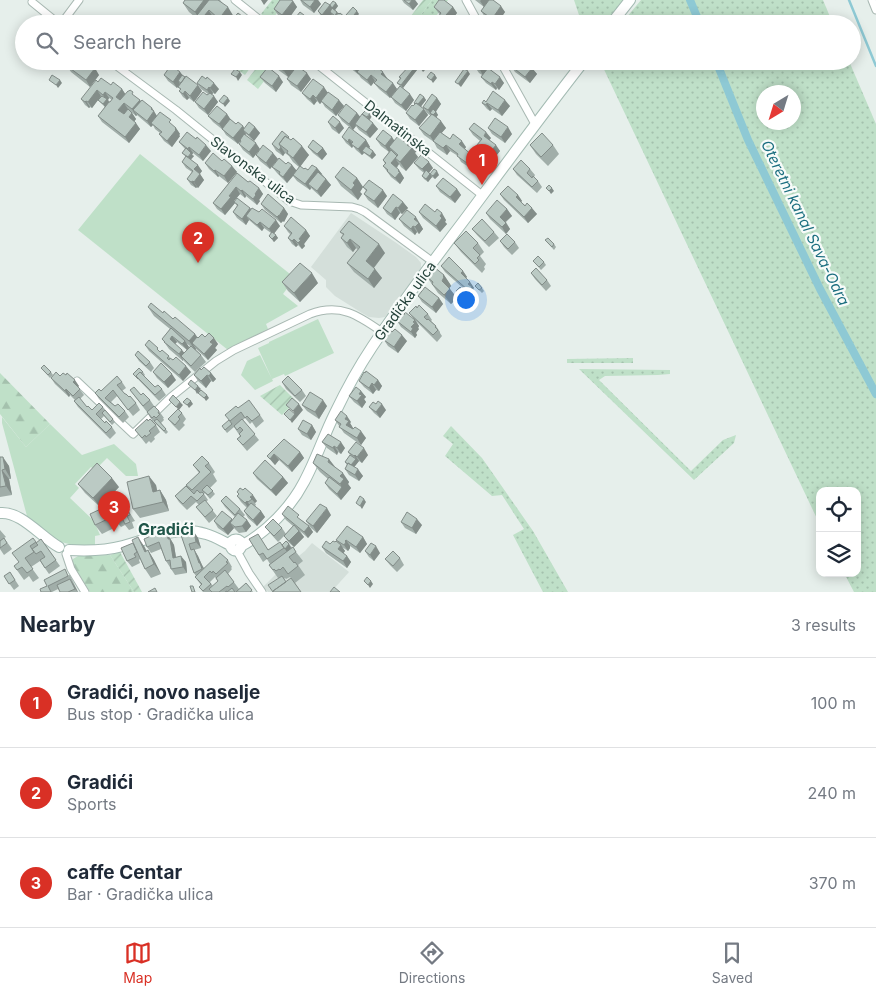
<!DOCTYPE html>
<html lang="en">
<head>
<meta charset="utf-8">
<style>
	:root { --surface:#fff; --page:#f2f2f3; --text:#1f2937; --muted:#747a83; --line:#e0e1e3; --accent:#d93025 }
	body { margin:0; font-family:Inter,sans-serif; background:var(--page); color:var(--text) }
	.controls { position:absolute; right:15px; bottom:15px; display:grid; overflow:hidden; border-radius:10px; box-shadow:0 2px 12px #0003 }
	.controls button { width:45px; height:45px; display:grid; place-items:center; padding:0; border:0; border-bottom:1px solid var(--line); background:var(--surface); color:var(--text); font:25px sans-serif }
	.compass { position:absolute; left:756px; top:85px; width:45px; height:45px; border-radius:50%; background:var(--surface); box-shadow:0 2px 12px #0003; rotate:218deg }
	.you { position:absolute; left:465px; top:299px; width:18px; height:18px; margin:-12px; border:4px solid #fff; border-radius:50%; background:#1a73e8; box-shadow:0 0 0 8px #1a73e833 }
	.badge { display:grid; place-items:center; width:32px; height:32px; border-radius:50%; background:var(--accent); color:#fff; font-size:16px; font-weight:700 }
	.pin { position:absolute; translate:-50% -41px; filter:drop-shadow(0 1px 2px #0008) }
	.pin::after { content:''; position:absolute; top:26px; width:18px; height:15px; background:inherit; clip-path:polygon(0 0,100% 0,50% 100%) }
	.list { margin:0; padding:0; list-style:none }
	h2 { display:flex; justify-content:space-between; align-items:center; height:65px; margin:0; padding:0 20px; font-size:21px }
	h2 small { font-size:16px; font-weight:400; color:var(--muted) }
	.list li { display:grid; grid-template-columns:32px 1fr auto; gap:15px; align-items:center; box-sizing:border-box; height:90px; padding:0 20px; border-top:1px solid var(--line) }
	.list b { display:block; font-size:19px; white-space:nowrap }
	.list p { margin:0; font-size:16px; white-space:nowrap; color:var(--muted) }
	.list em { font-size:16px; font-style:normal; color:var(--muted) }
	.icon { flex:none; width:28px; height:28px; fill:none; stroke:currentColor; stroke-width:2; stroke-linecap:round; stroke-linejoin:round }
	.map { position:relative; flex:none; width:876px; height:592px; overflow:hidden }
	.search { position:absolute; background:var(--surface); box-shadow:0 2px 12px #0003; left:15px; right:15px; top:15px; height:55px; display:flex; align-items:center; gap:12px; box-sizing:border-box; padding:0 18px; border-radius:28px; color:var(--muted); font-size:19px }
	.sheet { height:335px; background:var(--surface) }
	nav { display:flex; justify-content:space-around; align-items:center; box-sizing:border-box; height:70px; border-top:1px solid var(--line); background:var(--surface); font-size:14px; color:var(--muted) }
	nav a { display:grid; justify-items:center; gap:2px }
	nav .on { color:var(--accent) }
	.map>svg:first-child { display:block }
</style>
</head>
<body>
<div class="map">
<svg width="876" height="592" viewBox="0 0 876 592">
	<defs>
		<pattern id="grass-dots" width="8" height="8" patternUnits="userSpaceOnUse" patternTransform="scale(1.25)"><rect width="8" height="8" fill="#bfe0c8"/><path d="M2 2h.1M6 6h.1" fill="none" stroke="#a4c1ad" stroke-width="1.8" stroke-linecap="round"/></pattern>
		<pattern id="forest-firs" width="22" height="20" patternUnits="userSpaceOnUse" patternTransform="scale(1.25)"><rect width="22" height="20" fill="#bfe0c8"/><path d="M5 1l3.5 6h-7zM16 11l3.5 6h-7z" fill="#a4c1ad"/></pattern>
		<pattern id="garden-furrows" width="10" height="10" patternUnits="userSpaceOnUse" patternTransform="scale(1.25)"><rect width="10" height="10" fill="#bfe0c8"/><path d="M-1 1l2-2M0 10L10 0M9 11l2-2" fill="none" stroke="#a4c1ad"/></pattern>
	</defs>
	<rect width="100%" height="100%" fill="#e6efeb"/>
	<!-- built -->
	<path fill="#d4dfda" d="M 351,213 L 395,242 L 416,257 L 421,263 L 421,268 L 385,317 L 379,318 L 369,317 L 362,313 L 335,296 L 326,287 L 326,280 L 311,267 Z
		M 312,543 L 349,572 L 331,592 L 268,592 L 263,587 L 275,575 L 305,551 Z"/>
	<!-- grass -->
	<path fill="url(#grass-dots)" fill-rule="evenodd" d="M 272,0 L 287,0 L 270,22 L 261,14 Z
		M 432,0 L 448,0 L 430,24 L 414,24 Z
		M 574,0 L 627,0 L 607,24 L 582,24 Z
		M 641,0 L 823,0 L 833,24 L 621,24 Z
		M 600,61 L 849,61 L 876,124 L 876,592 L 854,592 L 844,573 L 857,573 L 857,491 L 820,491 L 820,525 ZM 764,92 L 794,92 L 794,122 L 764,122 Z
		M 633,358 L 633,363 L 567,363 L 567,359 Z
		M 579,369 L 670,370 L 670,374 L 658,375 L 605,376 L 599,380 L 691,471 L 723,440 L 736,435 L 734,443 L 694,480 Z
		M 451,426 L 482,458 L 533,531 L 568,592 L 543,592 L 513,535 L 524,529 L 502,495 L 492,496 L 445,456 L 453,444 L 443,436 Z"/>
	<!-- forest -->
	<path fill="url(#forest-firs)" d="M 0,373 L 50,424 L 26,447 L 0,414 Z
		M 110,555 L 134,592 L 90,592 L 72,564 L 73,559 L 78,556 Z"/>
	<!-- park -->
	<path fill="#bfe0c8" d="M 140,154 L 295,278 L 283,294 L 298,306 L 266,324 L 268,329 L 228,350 L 78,230 Z
		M 318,319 L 334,353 L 285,376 L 284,374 L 272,379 L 258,348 L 269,343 L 269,342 Z
		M 260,355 L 273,381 L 255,390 L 241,375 L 247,361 Z
		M 2,417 L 26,447 L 50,424 L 82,455 L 114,444 L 136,464 L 138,476 L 126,476 L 107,458 L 95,470 L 91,467 L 75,484 L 79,488 L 70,498 L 94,521 L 100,535 L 95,536 L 95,546 L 77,546 L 61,542 L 51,537 L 40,528 L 27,516 L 2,423 Z"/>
	<!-- garden -->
	<path fill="url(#garden-furrows)" d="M 423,0 L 432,0 L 414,24 L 405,24 Z
		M 238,61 L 255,61 L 245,75 L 234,67 Z
		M 262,61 L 267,61 L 275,67 L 258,89 L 247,80 Z
		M 280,385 L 296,401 L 282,415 L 260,396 Z
		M 120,552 L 142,592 L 134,592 L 110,555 Z"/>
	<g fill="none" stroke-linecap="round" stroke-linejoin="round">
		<!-- stream -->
		<path stroke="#8ec9d4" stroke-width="2.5" d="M 849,0 L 876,66"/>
		<!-- canal -->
		<path stroke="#8ec9d4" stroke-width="8" d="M 690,0 L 700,24
			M 716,61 L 748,140 L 820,289 L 876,394"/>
		<defs>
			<path id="street" d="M 235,0 L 265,24
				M 466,0 L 479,24
				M 872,0 L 876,10
				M 32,2 L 59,24
				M 61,24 L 79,0
				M 110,61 L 176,110 L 289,201 L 301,205 L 352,207 L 359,209 L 365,212 L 433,262
				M 313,61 L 482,195
				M 500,61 L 535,124
				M 77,381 L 133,434 L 171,397 L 216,361 L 234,350 L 310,314 C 340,303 358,315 382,332
				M 237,551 L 249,573 L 262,592
				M 66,554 L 71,569 L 85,592"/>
			<path id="secondary" d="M 611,24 L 630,0
				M 0,513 C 21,511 41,537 59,547
				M230.5 545a5.5 5.5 0 1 1 11 0a5.5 5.5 0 1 1-11 0Z
				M 241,546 C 267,532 291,507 304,482 C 316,460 324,435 335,413 C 346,390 358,368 372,347 C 402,302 435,259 468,215 C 506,164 544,112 584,61
				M 69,550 C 87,551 105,551 123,546 C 150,539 177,525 206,534 C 214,536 222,541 230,545"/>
		</defs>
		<!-- street casing -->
		<use href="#street" stroke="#a8b8b2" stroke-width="9"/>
		<!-- secondary casing -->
		<use href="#secondary" stroke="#a4bbb3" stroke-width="12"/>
		<!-- street -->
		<use href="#street" stroke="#fff" stroke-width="7"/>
		<!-- secondary -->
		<use href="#secondary" stroke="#fff" stroke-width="10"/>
	</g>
	<!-- wall -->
	<path fill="#a1aea9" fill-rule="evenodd" d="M 185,0 L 220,0 L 234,17 L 229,24 L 221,24 L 215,20 L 195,17 L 189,12 L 183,3 Z
		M 300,0 L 318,0 L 321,4 L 314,13 L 303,5 Z
		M 402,0 L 415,0 L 418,4 L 413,10 L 404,3 Z
		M 475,0 L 493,0 L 505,12 L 498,22 L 500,24 L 494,24 L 485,17 L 481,11 L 484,7 Z
		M 293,1 L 297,7 L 287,21 L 278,15 L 274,9 Z
		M 336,3 L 338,6 L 335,10 L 351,24 L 335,17 L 332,15 L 327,21 L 322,18 L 318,11 L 330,5 Z
		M 434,7 L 453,7 L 457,13 L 455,15 L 463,21 L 465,24 L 442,24 L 438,17 L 440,15 Z
		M 292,61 L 296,67 L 311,79 L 301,92 L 291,85 L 287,79 L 288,77 L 277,69 L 273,63 Z
		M 338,61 L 364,61 L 375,70 L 387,78 L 397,89 L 400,86 L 397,83 L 400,79 L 399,77 L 415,67 L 417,70 L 403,88 L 414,100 L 406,111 L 395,103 L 391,97 L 390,98 L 379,89 L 374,83 L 376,81 L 375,81 L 371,86 L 361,78 L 359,75 L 349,67 L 345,62 L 342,65 Z
		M 463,61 L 491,61 L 493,64 L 490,69 L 504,83 L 499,90 L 497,88 L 496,90 L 486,83 L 481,77 L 482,75 L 479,73 L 475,67 L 476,65 L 474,62 L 469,67 L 466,65 Z
		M 67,66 L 99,75 L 90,87 L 71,72 Z
		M 511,66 L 532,68 L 537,74 L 530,83 L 515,72 Z
		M 180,72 L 182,75 L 202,91 L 194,102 L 189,98 L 187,100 L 183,97 L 179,91 L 180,89 L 178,87 L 180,84 L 177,88 L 168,81 L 164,75 Z
		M 260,77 L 283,82 L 276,92 L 265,83 Z
		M 98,82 L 122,89 L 125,94 L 137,98 L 141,101 L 152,108 L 157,116 L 176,128 L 180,134 L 179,135 L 180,136 L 172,147 L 164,141 L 159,134 L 160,133 L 155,129 L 153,125 L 151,127 L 137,115 L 136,116 L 128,109 L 132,113 L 136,119 L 134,122 L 140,129 L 129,143 L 102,122 L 98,116 L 105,107 L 98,100 L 101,96 L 92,108 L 90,107 L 89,108 L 85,105 L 81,99 ZM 109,98 L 112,100 L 110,102 L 108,100 Z
		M 197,83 L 219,89 L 215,94 L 213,93 L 212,95 L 218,102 L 208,115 L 199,108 L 195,102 L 208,94 L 201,89 Z
		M 302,93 L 328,93 L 344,106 L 336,116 L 325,107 L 322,102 L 320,104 L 317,101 L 314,105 L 307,99 Z
		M 424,97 L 426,100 L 421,106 L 428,115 L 419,126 L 410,119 L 406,113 Z
		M 437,98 L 441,104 L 436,111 L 438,115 L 436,117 L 446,128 L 441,133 L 450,139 L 466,147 L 465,149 L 477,162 L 472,169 L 461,162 L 458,156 L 450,151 L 447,155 L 437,148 L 434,142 L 424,135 L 419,128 L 431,116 L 427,113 L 423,107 Z
		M 486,102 L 510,106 L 502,116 L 492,109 L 490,111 L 487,109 L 482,103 Z
		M 357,113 L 360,117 L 372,116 L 369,120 L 378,129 L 370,138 L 359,130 L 356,126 L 353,130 L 342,121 L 338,115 Z
		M 227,114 L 230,119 L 236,124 L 243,126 L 244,128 L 255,127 L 260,133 L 254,141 L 246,134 L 245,135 L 260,149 L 253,158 L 243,150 L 239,144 L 241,142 L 240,141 L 238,144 L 226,135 L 223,130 L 213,122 L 208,116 Z
		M 328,122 L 344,128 L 339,134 L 332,129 Z
		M 488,128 L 512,134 L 505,143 L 492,134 Z
		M 469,129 L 491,138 L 489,140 L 500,151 L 492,161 L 480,153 L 476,146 L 480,141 L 473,135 Z
		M 342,137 L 366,140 L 370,147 L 369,148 L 373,151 L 376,155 L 372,159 L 364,153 L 362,155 L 356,150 L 353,146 L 352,148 L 346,143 Z
		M 376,139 L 404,142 L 411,141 L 417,150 L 415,153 L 418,157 L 406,171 L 401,167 L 399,164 L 397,168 L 399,170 L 404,178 L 400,184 L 391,177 L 383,166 L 385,164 L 383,160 L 389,152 L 381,146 Z
		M 291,140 L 309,155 L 300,166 L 304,169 L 308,170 L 317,168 L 331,185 L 321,197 L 311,188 L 310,190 L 297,181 L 293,176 L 287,183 L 277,173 L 272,167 L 286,164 L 292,165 L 296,171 L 299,167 L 293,162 L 289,156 L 285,153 L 283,156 L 276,151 L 272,144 Z
		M 179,142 L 211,151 L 203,161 L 193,153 L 192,155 L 194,156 L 191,160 L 202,171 L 200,174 L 204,180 L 198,188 L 197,187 L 196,188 L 191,185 L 187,179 L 192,172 L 186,168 L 182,162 L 186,157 L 182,153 L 185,149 Z
		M 530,145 L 553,145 L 559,154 L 548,166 L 536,154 Z
		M 308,147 L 323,148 L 327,154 L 322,160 L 313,153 Z
		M 256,155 L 278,159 L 270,169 L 260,161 Z
		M 222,161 L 232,166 L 237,172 L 228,183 L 219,176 L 218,177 L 209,169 L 205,163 Z
		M 414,163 L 433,168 L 429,173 L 430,174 L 439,175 L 435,179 L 432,177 L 428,182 L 424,179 L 422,176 L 424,173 L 419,169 Z
		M 513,169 L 530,169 L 535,175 L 534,177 L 538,181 L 542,187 L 537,193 L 517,175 Z
		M 237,173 L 248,182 L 259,188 L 263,194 L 259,200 L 260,201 L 257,205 L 246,196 L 245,198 L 240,194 L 234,201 L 259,212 L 280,226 L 274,233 L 278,238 L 274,242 L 269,236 L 271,233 L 264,228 L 262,231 L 249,220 L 246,225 L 237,218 L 233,212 L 237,206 L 235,203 L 225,215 L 217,209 L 213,203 Z
		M 335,177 L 357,178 L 363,187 L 360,192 L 362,194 L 358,200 L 341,186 Z
		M 436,186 L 457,189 L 461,195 L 455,203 L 440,192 Z
		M 363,187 L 387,196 L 378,208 L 368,200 L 364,194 L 366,191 Z
		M 500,194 L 518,195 L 522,201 L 521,202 L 537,214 L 528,223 L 504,200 Z
		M 403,202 L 408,208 L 402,214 L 400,213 L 395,220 L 387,214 L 383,208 Z
		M 261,204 L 284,208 L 288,214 L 284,222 L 283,221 L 281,223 L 265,210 Z
		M 507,209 L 512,216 L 506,222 L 510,229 L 506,234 L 490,219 L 486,213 Z
		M 419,212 L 435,212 L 446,220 L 445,222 L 447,224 L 440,232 L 423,218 Z
		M 399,219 L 420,223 L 420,224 L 423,229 L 419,234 L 417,232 L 415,235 L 404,226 Z
		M 284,226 L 306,230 L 310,236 L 304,244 L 305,246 L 302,249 L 298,245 L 296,247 L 292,244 L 288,238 L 290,234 L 288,232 Z
		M 472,229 L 494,232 L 499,238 L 489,247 L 477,235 Z
		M 340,232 L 385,253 L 374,268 L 382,278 L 374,288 L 354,272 L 347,263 L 358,250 L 356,248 L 353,252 L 347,247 L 341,238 L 343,235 Z
		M 545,240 L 554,244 L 556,247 L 554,250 Z
		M 500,241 L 515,242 L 519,248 L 512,255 L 504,247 Z
		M 454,243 L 478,243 L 484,252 L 480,256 L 486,264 L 484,267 L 485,269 L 482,273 L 461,252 Z
		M 533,261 L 544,262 L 546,265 L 541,270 Z
		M 441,266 L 463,271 L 467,277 L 466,278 L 470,282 L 474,288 L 473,289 L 476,294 L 473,297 L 445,272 Z
		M 531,273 L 547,280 L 551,286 L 546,291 L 535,279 Z
		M 444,275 L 450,284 L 451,286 L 449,288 L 457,298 L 451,304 L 438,293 L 427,277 Z
		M 282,282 L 318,283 L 300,302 L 288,291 Z
		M 475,286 L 482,288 L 484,291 L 482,293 Z
		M 456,291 L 467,294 L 472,300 L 465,306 L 461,302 L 457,296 L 458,294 Z
		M 418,296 L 439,298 L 443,304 L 436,313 L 422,302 Z
		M 148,307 L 173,319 L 195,334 L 198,338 L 205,337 L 218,344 L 215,348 L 217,350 L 208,360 L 196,349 L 196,350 L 201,355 L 206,362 L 195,372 L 183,360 L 183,361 L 169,349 L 162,339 L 170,329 L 154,316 ZM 177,342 L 187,350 L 189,347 L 186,343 L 190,346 L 184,353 L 175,344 Z
		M 417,308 L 428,314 L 432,320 L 431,321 L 436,326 L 440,332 L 440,333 L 442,336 L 437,342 L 416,321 L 419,326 L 418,328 L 419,329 L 416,333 L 417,335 L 415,338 L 401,327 L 397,321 L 413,318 L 409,313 Z
		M 384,340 L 407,341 L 398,353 L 388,346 Z
		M 145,345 L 169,356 L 170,358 L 191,372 L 183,381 L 149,351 Z
		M 135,355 L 150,362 L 154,368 L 151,372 L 139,361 Z
		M 41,368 L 51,372 L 53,375 L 50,378 Z
		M 201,370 L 211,373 L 216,379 L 213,382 L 211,381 L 206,388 L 198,381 L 194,375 Z
		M 143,372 L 145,375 L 144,376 L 155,387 L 162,389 L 166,395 L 159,401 L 133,374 Z
		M 153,372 L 176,380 L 168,388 L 157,378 Z
		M 60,376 L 79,386 L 78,387 L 84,395 L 80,399 L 87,407 L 92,410 L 103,407 L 113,419 L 115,422 L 112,425 L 104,416 L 101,419 L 105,423 L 112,427 L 116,433 L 110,439 L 78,407 L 74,401 L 75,400 L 70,395 L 69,397 L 55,384 L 51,378 Z
		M 378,380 L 382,386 L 379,391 L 376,390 L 373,394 L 364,387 L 359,381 Z
		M 122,382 L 126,388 L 122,391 L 136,403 L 140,410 L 133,416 L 117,396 L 111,402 L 115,406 L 125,411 L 129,417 L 123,423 L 99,399 L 95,393 L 101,391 Z
		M 282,382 L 302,390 L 306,396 L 300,402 L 286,389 Z
		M 130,390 L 141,395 L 150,400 L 154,406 L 159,411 L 164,418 L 163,418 L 164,420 L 161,423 L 168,432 L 166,434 L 151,419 L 147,412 Z
		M 361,391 L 366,397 L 364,399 L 366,402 L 362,408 L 354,402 L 349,396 Z
		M 302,405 L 327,406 L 319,419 L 307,411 Z
		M 369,407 L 386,410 L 380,418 L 374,413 Z
		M 238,408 L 260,415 L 264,421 L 256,428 L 252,422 L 250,424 L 245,418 L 243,420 L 259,440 L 247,451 L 237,439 L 240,436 L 234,427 L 227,433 L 224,429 L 229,420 Z
		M 182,413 L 186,419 L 183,423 L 185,425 L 179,431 L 173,425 L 168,419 Z
		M 335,420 L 351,422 L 350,423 L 353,428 L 352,429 L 366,438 L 361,445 L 344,433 Z
		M 148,421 L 156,425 L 160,432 L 154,437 L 155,439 L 151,443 L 149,441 L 146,444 L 135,430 Z
		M 312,425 L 316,432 L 311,440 L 302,435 L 298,429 Z
		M 322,442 L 345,448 L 341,454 L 338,452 L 337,455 L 327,448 Z
		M 300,452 L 304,458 L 292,472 L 279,460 L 275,465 L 267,456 Z
		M 348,452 L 368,455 L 362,463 L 359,461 L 354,467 L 363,476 L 359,481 L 349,475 L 345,469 L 347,465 L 345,462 L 350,455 Z
		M 0,457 L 9,466 L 11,479 L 9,479 L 12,495 L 0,497 Z
		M 209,463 L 215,472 L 213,474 L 217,481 L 210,488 L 215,494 L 210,499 L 205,493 L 204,494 L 208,500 L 206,502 L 217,516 L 209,523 L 196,507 L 199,505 L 196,502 L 187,510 L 179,502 L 175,496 L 199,473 L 193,465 Z
		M 313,463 L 336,468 L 349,482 L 348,484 L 351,488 L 341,500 L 329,489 L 325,483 L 328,479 L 320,472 Z
		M 253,473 L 283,477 L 288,483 L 276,496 L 257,479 Z
		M 78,484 L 119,487 L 100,507 L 85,493 Z
		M 156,485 L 157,491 L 160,490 L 166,500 L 169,511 L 140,518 L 133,509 Z
		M 237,492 L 257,501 L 255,503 L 256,505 L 255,506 L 261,511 L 265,517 L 257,526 L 248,518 L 244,511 L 247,508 L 241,502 L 237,496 L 239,494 Z
		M 120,497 L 124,503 L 127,510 L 128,510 L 135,521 L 132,522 L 134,528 L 129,530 L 125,525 L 121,527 L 116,521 L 123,512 L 122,511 L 117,513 L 113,507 Z
		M 221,501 L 240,509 L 245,515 L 243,517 L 247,520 L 251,526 L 246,532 L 239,533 L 234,528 L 228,535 L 218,528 L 214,521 L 233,520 L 235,517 L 225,507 Z
		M 282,514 L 303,521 L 309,526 L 313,532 L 308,538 L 300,531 L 304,537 L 294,547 L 288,542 L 284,536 L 278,542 L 270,533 L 265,527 L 282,528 L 286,534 L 293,526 L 286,520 Z
		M 331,515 L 317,533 L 311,528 L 306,521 Z
		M 112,516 L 116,527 L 102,534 L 95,525 Z
		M 401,522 L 422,525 L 416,534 L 405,528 Z
		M 0,530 L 6,537 L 4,538 L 12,549 L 4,555 L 0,549 Z
		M 194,532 L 198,538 L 201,548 L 194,550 L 198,556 L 202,565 L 204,568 L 228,560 L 232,567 L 231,568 L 232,569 L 228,574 L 239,589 L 246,583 L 253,592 L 203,592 L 199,587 L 201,585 L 195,577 L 196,576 L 194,573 L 181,535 ZM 215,577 L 218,582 L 213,586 L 210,582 Z
		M 167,533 L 174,545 L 176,557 L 186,562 L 187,573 L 175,575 L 166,561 L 161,549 L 151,553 L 147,547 Z
		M 363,537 L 367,544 L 360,553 L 350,546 L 350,548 L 348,551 L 342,547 L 345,551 L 343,553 L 347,556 L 351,562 L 347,568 L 326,553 L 322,547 L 335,542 L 339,544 L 336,540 Z
		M 33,538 L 38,545 L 41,539 L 60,566 L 49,574 L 40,561 L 31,567 L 39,578 L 33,582 L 29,576 L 24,580 L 14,566 L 19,563 Z
		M 249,539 L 268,549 L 284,548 L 289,544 L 296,552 L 303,561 L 298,565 L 305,575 L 295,583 L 301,592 L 278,578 L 269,565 L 270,564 L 267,559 L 263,562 ZM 290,577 L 291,578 L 286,582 L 284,579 L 285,578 L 286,579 Z
		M 133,543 L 144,546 L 147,551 L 148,550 L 154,560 L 161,574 L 151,578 L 145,569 L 140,559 L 139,560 L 140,563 L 132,567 L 127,561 Z
		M 365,551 L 380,553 L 374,561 L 369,557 Z
		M 400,558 L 404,565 L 397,572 L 390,565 L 385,559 Z
		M 10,572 L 19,586 L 14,590 L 4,576 Z
		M 70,575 L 78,592 L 60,592 L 58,589 L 52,592 L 41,592 L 47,586 L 44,580 Z"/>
	<!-- shaded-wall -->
	<path fill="#838d89" d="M 204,0 L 211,0 L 209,11 L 215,20 L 212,24 L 201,24 L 202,23 L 195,12 Z
		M 261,0 L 268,0 L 264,5 Z
		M 315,0 L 318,0 L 321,4 L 314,13 L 310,7 Z
		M 412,0 L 415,0 L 418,4 L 413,10 L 409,4 Z
		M 481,0 L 490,0 L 484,7 L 480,1 Z
		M 293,1 L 297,7 L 287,21 L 282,15 Z
		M 336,3 L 338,6 L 332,14 L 330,12 L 332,15 L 327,21 L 322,15 L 330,5 Z
		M 501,6 L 505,12 L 497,24 L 495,24 L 492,19 Z
		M 228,7 L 234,17 L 229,24 L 223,24 L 219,19 Z
		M 453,7 L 457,13 L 451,21 L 445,24 L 444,22 L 446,15 Z
		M 357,11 L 359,14 L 353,22 L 351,19 Z
		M 346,18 L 351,24 L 342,24 Z
		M 247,20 L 249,24 L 244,24 Z
		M 292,61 L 297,67 L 289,78 L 284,71 Z
		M 340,61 L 345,61 L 342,65 Z
		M 360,61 L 365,62 L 357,72 L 359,75 L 354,69 Z
		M 465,61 L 473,61 L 474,62 L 469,67 Z
		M 487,61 L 491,61 L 493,64 L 484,77 L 480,70 Z
		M 426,64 L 428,67 L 423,72 L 421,69 Z
		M 415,67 L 417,70 L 403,88 L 401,85 Z
		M 95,68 L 99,75 L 90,87 L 86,80 Z
		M 532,68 L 537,74 L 530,83 L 525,77 Z
		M 468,71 L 470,74 L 461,87 L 458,84 Z
		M 180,72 L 185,78 L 178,81 L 180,84 L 177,88 L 173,82 Z
		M 240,72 L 242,75 L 238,81 L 236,77 Z
		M 383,72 L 387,78 L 386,80 L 381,74 Z
		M 307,73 L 311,79 L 301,92 L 297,86 Z
		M 371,75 L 375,81 L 371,86 L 367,80 Z
		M 435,75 L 437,78 L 433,83 L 431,80 Z
		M 279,76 L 283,82 L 276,92 L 272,86 Z
		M 500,77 L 504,83 L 499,90 L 495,84 Z
		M 60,80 L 62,83 L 58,88 L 56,85 Z
		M 492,82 L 497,88 L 496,90 L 491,84 Z
		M 214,83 L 219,89 L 215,94 L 210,88 Z
		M 393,83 L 397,89 L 390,98 L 386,92 Z
		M 198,85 L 202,91 L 194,102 L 190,96 Z
		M 209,87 L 213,93 L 211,96 L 207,90 Z
		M 324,87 L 328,93 L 320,104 L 316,98 Z
		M 122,89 L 126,95 L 120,103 L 116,97 Z
		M 97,90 L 101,96 L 92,108 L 88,102 Z
		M 185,91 L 189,98 L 187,100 L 183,94 Z
		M 105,92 L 109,98 L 108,100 L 109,102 L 105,107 L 103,104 L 106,100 L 103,95 Z
		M 410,94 L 414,100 L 406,111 L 401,105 Z
		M 313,95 L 317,101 L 314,105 L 310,99 Z
		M 214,96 L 218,102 L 208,115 L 204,109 Z
		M 424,97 L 426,100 L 419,109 L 417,105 Z
		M 228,98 L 230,101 L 225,107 L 223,104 Z
		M 437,98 L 441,104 L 433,116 L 430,113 L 432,116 L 428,110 Z
		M 140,100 L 144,106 L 133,110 L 137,115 L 136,116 L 132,109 Z
		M 339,100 L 344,106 L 336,116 L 332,110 Z
		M 505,100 L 510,106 L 502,116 L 498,110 Z
		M 86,101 L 90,107 L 89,108 L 85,102 Z
		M 124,103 L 128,109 L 123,116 L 118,110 Z
		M 487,103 L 492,109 L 490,111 L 486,105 Z
		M 152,108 L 158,118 L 151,123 L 153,125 L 151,127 L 147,121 Z
		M 424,109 L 428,115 L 419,126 L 415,120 Z
		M 436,112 L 438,115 L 435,119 L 433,116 Z
		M 132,113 L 136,119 L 133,123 L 129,117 Z
		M 357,113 L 362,119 L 355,124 L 356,126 L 353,130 L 349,124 Z
		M 370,113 L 372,116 L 369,121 L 367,118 Z
		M 227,114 L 231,120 L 223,130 L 219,124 Z
		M 441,121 L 446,128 L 434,142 L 430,136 Z
		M 340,122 L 344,128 L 339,134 L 335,128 Z
		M 136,123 L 140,129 L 129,143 L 125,137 Z
		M 373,123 L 378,129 L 370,138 L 366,132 Z
		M 243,126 L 247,132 L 243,130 L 246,134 L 238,144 L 233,138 Z
		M 255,127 L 260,133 L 254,141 L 249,135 Z
		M 508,127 L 512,134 L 505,143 L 501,137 Z
		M 176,128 L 180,134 L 179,135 L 180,136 L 172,147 L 167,141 Z
		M 486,132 L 491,138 L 488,142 L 484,136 Z
		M 392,137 L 396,143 L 389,147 L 391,150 L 389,152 L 385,146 Z
		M 349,139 L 354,145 L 351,144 L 353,146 L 352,148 L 348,142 Z
		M 366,140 L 370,147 L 365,153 L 362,151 L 364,153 L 362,155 L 358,149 Z
		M 411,141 L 417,150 L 415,153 L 418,157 L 406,171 L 400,162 L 407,145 Z
		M 462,141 L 466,147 L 463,151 L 459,144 Z
		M 256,143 L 260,149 L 253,158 L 249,152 Z
		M 206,145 L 211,151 L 203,161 L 199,155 Z
		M 446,145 L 450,151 L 447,155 L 443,148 Z
		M 496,145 L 500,151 L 492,161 L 488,155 Z
		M 302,146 L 309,155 L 300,167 L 293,158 Z
		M 189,147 L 193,153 L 192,155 L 194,156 L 190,160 L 188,157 L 191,154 L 188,149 Z
		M 281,147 L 285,153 L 283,156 L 279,150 Z
		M 323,148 L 327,154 L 322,160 L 317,154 Z
		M 373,151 L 376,155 L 372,159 L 370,156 Z
		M 273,153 L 278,159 L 270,169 L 266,163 Z
		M 473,156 L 477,162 L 472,169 L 467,163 Z
		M 395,158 L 399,164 L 395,169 L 391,163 Z
		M 429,162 L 433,168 L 427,175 L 422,169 Z
		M 198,165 L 202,171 L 198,176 L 194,169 Z
		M 292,165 L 297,171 L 287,183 L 283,177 Z
		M 232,166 L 237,172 L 228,183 L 224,176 Z
		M 317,168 L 322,174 L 308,184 L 311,188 L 310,190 L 305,184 Z
		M 215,170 L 219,176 L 218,177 L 214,171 Z
		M 399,170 L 404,178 L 400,184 L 395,178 Z
		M 437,171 L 439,175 L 435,179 L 433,176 Z
		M 200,174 L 204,180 L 198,188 L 194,182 Z
		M 430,174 L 432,177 L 428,182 L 426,179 Z
		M 357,178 L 363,187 L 360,192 L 362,194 L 358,200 L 351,190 L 353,183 Z
		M 326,179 L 331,185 L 321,197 L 317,191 Z
		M 193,181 L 197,187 L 196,188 L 191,182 Z
		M 236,187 L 240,194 L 234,201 L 235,203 L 225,215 L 221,209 L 229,196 Z
		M 259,188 L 263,194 L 259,200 L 260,201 L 257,205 L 253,199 L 255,194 Z
		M 552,188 L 554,191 L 551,194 L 549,191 Z
		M 457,189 L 461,195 L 455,203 L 450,197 Z
		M 242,190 L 246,196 L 245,198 L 241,191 Z
		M 383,190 L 387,196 L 378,208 L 374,201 Z
		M 518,195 L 522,201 L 520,203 L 516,197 Z
		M 403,202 L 408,208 L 402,214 L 398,208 Z
		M 396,207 L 400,213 L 395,220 L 391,214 Z
		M 250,208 L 254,214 L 246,216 L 249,220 L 246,225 L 242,219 Z
		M 284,208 L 288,214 L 284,222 L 279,216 Z
		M 532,208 L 537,214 L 528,223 L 524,217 Z
		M 507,209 L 512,216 L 504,223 L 500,217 Z
		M 442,213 L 446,220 L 445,222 L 447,224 L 440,232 L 436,226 L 440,216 Z
		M 279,215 L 283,221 L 281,223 L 277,217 Z
		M 416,217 L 423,229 L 419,234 L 415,227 L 414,219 Z
		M 276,220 L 280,226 L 273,235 L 269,229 Z
		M 260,222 L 264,228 L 262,231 L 257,225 Z
		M 506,223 L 510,229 L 506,234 L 502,227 Z
		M 413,226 L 417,232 L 415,235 L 411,229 Z
		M 306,230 L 310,236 L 304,244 L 305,246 L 302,249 L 298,243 L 299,239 Z
		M 276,235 L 278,238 L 274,242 L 272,239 Z
		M 294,239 L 298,245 L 296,247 L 292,241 Z
		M 350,239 L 356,248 L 353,252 L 347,243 Z
		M 379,244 L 385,253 L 372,270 L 366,261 Z
		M 375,269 L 382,278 L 374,288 L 368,279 Z
		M 463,271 L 467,277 L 465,279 L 461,273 Z
		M 312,273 L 318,283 L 300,302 L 294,293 Z
		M 444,275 L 450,284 L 451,286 L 448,290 L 442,281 Z
		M 470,282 L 474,288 L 473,289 L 476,294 L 473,297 L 469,291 L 468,284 Z
		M 450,289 L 457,298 L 451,304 L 444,295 Z
		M 439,298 L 443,304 L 436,313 L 432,307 Z
		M 415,320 L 419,326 L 418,328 L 419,329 L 416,333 L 417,335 L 415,338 L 411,332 L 411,327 Z
		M 195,334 L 201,343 L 192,343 L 196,349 L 195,350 L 189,341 Z
		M 402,335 L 407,341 L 398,353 L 394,347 Z
		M 172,336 L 177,342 L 174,345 L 170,339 Z
		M 214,338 L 218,344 L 215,348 L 217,350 L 208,360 L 204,354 L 210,342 Z
		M 185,341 L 189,347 L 187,350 L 182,344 Z
		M 182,350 L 187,356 L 181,356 L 183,360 L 183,361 L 179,354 Z
		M 186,366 L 191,372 L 183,381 L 179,375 Z
		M 211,373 L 216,379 L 213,382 L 209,376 Z
		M 172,374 L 176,380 L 168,388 L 164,382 Z
		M 207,375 L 211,381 L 206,388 L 201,381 Z
		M 75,380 L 79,386 L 77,388 L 73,382 Z
		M 378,380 L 382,386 L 379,391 L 374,385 Z
		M 372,383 L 376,390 L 373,394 L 369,388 Z
		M 198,386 L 201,389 L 197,394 L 195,390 Z
		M 66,389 L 70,395 L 69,397 L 65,391 Z
		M 361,391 L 366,397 L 364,399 L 366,402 L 362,408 L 357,401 L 359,394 Z
		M 207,395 L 209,398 L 206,401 L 204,398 Z
		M 323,400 L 327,406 L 319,419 L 315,412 Z
		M 191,401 L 193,404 L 189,408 L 187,405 Z
		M 180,402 L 183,405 L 179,410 L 176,407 Z
		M 299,404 L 303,410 L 292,423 L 290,420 L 295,414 L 293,411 Z
		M 382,404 L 386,410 L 380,418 L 376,412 Z
		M 347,416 L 351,422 L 350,423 L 353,428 L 351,431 L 346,425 L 345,419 Z
		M 312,425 L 316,432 L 311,440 L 307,434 Z
		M 361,431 L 366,438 L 361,445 L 357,438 Z
		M 341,442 L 345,448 L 341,454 L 337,448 Z
		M 334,446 L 338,452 L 337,455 L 333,448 Z
		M 364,448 L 368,455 L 362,463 L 357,457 Z
		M 300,452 L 304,458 L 292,472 L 288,466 Z
		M 274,454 L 279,460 L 275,465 L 270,459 Z
		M 355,455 L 359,461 L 352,470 L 350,466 L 356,459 L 354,456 Z
		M 3,457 L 9,466 L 11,479 L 5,469 Z
		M 329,459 L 336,468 L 328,462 Z
		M 358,469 L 363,476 L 359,481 L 355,475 Z
		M 2,470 L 9,479 L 12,495 L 6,486 Z
		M 343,473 L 349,482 L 348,484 L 351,488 L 341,500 L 337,494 L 342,487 L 340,484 L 340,476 Z
		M 149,476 L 156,485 L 159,501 L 153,492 Z
		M 283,477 L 288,483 L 276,496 L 271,490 Z
		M 112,478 L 119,487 L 100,507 L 93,498 Z
		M 160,490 L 166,500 L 169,511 L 163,502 Z
		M 253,495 L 257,501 L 255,503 L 250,497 Z
		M 120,497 L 124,503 L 128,511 L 123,505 Z
		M 364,499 L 366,502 L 362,509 L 360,506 Z
		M 247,501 L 251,507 L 249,509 L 245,503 Z
		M 105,507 L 112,516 L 116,527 L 110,518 Z
		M 327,508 L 331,515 L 317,533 L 313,526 Z
		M 261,511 L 265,517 L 257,526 L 253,520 Z
		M 232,519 L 236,525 L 230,523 L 234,528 L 228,535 L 223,529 Z
		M 417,519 L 422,525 L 416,534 L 412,528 Z
		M 247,520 L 251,526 L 246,532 L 242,526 Z
		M 309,526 L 313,532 L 308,538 L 304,532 Z
		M 299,531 L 304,537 L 294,547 L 289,541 Z
		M 194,532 L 198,538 L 201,548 L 196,542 Z
		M 167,533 L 174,545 L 177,564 L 173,558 Z
		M 138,537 L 144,546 L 151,561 L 145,552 Z
		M 363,537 L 367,544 L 360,553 L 356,547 Z
		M 346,540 L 350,546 L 350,548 L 348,551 L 344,545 Z
		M 289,544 L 291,548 L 287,552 L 285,549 Z
		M 341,545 L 345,551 L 342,555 L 338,549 Z
		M 376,546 L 380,553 L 374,561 L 370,555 Z
		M 194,549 L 198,556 L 202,565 L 207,575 L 199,563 Z
		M 148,550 L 154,560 L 161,574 L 154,564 Z
		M 181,556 L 186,562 L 187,573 L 183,567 Z
		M 347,556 L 351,562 L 347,568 L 343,561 Z
		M 70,579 L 74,585 L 78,592 L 75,589 Z
		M 371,581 L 373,584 L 370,588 L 368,585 Z"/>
	<!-- building -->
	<path fill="#bbcac4" stroke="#838d89" d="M 185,0 L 204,0 L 195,12 L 183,3 Z
		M 209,0 L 218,0 L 228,7 L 219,19 L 209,10 L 200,21 L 202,22 L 201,24 L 190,24 Z
		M 280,0 L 291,0 L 293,1 L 282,15 L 274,9 Z
		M 301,0 L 315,0 L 310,7 Z
		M 404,0 L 412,0 L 409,4 Z
		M 439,0 L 444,0 L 453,7 L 446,15 L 448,16 L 444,22 L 438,17 L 441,13 L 434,7 Z
		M 489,0 L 493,0 L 501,6 L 492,19 L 481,11 Z
		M 333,1 L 336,3 L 332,8 L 330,5 L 329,6 Z
		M 325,2 L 330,5 L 322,15 L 318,11 Z
		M 353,7 L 357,11 L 351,19 L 346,15 Z
		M 332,8 L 337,12 L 335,16 L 330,12 Z
		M 300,12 L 313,22 L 311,24 L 294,24 L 292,22 Z
		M 238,13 L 247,20 L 244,24 L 232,24 L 230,22 Z
		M 338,13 L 339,14 L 340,13 L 346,18 L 342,24 L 330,24 Z
		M 455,15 L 463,21 L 461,24 L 445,24 L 450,18 L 451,19 Z
		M 399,19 L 403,24 L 393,24 Z
		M 70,61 L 86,61 L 95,68 L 86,80 L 67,66 Z
		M 274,61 L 292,61 L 284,71 L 273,63 Z
		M 344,61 L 360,61 L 354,69 Z
		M 416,61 L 422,61 L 426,64 L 421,69 L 416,66 L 418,63 Z
		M 475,61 L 487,61 L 480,70 L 475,67 L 477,63 Z
		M 514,61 L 524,61 L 532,68 L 525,77 L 511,66 Z
		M 365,62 L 375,70 L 377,67 L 383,72 L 381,74 L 393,83 L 386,92 L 374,83 L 377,80 L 371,75 L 367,80 L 357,72 Z
		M 411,64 L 415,67 L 401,85 L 397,83 L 401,78 L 399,77 Z
		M 171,65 L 180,72 L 173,82 L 164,75 Z
		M 297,66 L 307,73 L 297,86 L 287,79 Z
		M 268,67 L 279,76 L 272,86 L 260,77 Z
		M 488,68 L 500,77 L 495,84 L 492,82 L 491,84 L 481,77 Z
		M 235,69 L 240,72 L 236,77 L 231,74 Z
		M 464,69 L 468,71 L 458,84 L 455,82 Z
		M 431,72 L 435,75 L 431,80 L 427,77 Z
		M 52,75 L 60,80 L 56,85 L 49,80 Z
		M 182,75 L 185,77 L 181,83 L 178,81 Z
		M 186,76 L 198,85 L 190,96 L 185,91 L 183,94 L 179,91 L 181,89 L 178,87 Z
		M 202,76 L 206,79 L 207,77 L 214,83 L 210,88 L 209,87 L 207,90 L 197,83 Z
		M 101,78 L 111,85 L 113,82 L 122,89 L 116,97 L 120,100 L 128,91 L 129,91 L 130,90 L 133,92 L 132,94 L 140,100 L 132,109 L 124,103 L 118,110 L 124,114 L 128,109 L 132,113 L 129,117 L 136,123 L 125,137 L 98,116 L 109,102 L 110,102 L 113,98 L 105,92 L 103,95 L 97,90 L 88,102 L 86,101 L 85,102 L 81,99 L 96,80 L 98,82 Z
		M 313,79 L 324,87 L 316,98 L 313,95 L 310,99 L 302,93 Z
		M 400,86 L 410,94 L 401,105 L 391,97 Z
		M 493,91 L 505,100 L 498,110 L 487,103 L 486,105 L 482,103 L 484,100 L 486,102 Z
		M 203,92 L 207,95 L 210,93 L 214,96 L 204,109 L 195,102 Z
		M 328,92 L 339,100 L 332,110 L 321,101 Z
		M 420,94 L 424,97 L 418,104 L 416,103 L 415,104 L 414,103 Z
		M 432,94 L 437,98 L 428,110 L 423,107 Z
		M 224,95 L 228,98 L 223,104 L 219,101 Z
		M 102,96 L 107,99 L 103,104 L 98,100 Z
		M 142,100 L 152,108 L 151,109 L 154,111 L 147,121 L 133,110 Z
		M 416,103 L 424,109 L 415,120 L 406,113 L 412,105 L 413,106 Z
		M 346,104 L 357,113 L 349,124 L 338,115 Z
		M 217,106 L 227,114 L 219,124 L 208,116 Z
		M 433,109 L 436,112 L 433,115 L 430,113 Z
		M 366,110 L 370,113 L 367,117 L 362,114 Z
		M 160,112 L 171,120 L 169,122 L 176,128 L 175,129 L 176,130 L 167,141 L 159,134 L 162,132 L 151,123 Z
		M 362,114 L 373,123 L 366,132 L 355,124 Z
		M 432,114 L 441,121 L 430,136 L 419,128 Z
		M 333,116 L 340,122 L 335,128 L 328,122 Z
		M 495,118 L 508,127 L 501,137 L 488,128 Z
		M 230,119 L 236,124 L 238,122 L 243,126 L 233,138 L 222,129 Z
		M 249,122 L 255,127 L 249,135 L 243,130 Z
		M 474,123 L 486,132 L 484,136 L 496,145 L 488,155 L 476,146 L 482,139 L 469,129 Z
		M 349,127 L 366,140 L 358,149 L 351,144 L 353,142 L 349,139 L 348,142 L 342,137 Z
		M 383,130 L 392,137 L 385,146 L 376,139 Z
		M 282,131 L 289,137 L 288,138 L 285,136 L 279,144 L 281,147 L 279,150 L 272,144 Z
		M 187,132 L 196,139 L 197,137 L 206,145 L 199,155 L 189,147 L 188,149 L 179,142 Z
		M 440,132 L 450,139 L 453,134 L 462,141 L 459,144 L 473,156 L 467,163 L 457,156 L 458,154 L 446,145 L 443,148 L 433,141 Z
		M 542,133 L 553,145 L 541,157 L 530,145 Z
		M 244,134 L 256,143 L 249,152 L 239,144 L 241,141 L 240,140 Z
		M 285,136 L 291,140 L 293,138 L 302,146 L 293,158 L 287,153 L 288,151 L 279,144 Z
		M 398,136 L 404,142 L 407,138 L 411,141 L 407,145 L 412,148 L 400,162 L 395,158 L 398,155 L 389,147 Z
		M 313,140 L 323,148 L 317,154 L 308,147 Z
		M 263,145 L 273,153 L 266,163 L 256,155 Z
		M 366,146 L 373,151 L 370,156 L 362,151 Z
		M 186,148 L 191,153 L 188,157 L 182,153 Z
		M 391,150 L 397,156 L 391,163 L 399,170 L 398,171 L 400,172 L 395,178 L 387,171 L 388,170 L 383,166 L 386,163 L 383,160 Z
		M 213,153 L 222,161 L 224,159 L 232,166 L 224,176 L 215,170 L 214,171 L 205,163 Z
		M 421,155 L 429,162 L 422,169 L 414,163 Z
		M 186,156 L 198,165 L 194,169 L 200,174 L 194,182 L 193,181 L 191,182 L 187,179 L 193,171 L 182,162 Z
		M 279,158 L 286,164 L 288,162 L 292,165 L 283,177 L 279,174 L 280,172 L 272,167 Z
		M 521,160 L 530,169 L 527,173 L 532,178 L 533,176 L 538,181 L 532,187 L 513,169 Z
		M 312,165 L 317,168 L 305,184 L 293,175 L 300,166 L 304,169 L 305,168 L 308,170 Z
		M 343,167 L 357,178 L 353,183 L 355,185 L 351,190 L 335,177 Z
		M 434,169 L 437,171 L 433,176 L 430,174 L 426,179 L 422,176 L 426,170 L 430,174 Z
		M 318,172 L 326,179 L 317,191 L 308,184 Z
		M 237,173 L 248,182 L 250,181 L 259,188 L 255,194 L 256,195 L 253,199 L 242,190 L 241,191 L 236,187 L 229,196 L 231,197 L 221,209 L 213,203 Z
		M 443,178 L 457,189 L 450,197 L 436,186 Z
		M 369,180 L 383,190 L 374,201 L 364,194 L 367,190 L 363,187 Z
		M 549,185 L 552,188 L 549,191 L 546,188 Z
		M 508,186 L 518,195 L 516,197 L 525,206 L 527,203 L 532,208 L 524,217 L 500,194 Z
		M 268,194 L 284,208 L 279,216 L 279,215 L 277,217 L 261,204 Z
		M 393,194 L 403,202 L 398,208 L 396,207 L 391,214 L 383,208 Z
		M 237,198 L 250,208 L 242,219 L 233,212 L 238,205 L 234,202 Z
		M 497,200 L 507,209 L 500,217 L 506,223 L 502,227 L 486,213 Z
		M 425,204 L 435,212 L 437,209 L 442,213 L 440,216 L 442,218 L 436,226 L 419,212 Z
		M 252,208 L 259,212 L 262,209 L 276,220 L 269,229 L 260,222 L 257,225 L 246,216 Z
		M 407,210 L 416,217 L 414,219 L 419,223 L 415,227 L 413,226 L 411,229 L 399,219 Z
		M 291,217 L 306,230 L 299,239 L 301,240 L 298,243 L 294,239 L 292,241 L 288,238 L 292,233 L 284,226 Z
		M 482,219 L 494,232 L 485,241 L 472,229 Z
		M 349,221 L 379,244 L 366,261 L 375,269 L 368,279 L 347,263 L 360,247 L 350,239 L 347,243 L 341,238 L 344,234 L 340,232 Z
		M 466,231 L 478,243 L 473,248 L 480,255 L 477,258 L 479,260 L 475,264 L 454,243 Z
		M 272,232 L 276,235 L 272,239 L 269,236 Z
		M 507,234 L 515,242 L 508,249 L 500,241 Z
		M 548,238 L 554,244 L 552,247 L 545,240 Z
		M 538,256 L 544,262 L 539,267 L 533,261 Z
		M 449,257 L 463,271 L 461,273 L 470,282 L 468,284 L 472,287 L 469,291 L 441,266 Z
		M 300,263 L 312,273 L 294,293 L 282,282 Z
		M 434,267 L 444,275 L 443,276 L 444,277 L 442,281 L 450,289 L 444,295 L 432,284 L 433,282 L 427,277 Z
		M 536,268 L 547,280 L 542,285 L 531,273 Z
		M 478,283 L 482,288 L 479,290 L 475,286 Z
		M 425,287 L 439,298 L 432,307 L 418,296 Z
		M 460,287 L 467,294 L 461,300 L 457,296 L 459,294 L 456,291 Z
		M 151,303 L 163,313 L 164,311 L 173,319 L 175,317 L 195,334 L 189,341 L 148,307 Z
		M 419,305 L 428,314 L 424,317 L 427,320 L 428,319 L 436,326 L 435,327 L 438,330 L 433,335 L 409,313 L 416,306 L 417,308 Z
		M 405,312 L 415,320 L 413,322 L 415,323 L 411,327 L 413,328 L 411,332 L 397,321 L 403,314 L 404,315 Z
		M 171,328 L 185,341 L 182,344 L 172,336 L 170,339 L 182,350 L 179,354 L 164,342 L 165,342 L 162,339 Z
		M 395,329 L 402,335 L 394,347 L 384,340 L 391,331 L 392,332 Z
		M 209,333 L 214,338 L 210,342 L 213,344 L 204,354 L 192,343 L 197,337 L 198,338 L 202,334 L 205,337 Z
		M 149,340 L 158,348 L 157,349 L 160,352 L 162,350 L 169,356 L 167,358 L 169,360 L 170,358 L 173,360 L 176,357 L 186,366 L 179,375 L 145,345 Z
		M 191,346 L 201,355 L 191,366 L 181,356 Z
		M 138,351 L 150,362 L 146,366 L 135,355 Z
		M 161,363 L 172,374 L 164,382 L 153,372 Z
		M 44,365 L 51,372 L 48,375 L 41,368 Z
		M 204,367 L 211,373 L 209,376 L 207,375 L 201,381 L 194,375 L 200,368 L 201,370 Z
		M 139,368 L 143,372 L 141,373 L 140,372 L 136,376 L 138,379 L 133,374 Z
		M 366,371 L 378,380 L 374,385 L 372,383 L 369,388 L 359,381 L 364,372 L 365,373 Z
		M 56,372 L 60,376 L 63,373 L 66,375 L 67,373 L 75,380 L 73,382 L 80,389 L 73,396 L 66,389 L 65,391 L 51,378 Z
		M 140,372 L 155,387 L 158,385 L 162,389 L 155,395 L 136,376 Z
		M 117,376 L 122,382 L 117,385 L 125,394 L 126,394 L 129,397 L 130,396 L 136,403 L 128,410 L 113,390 L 105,398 L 115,406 L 118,404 L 125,411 L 119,417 L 95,393 L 99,389 L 101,391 Z
		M 288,376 L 302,390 L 295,396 L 282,382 Z
		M 191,380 L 198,386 L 195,390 L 188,384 Z
		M 134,387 L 141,395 L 143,393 L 150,400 L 143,406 L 130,390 Z
		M 356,387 L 361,391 L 359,394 L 362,395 L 357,401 L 349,396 Z
		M 201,390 L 207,395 L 204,398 L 198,393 Z
		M 310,392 L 323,400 L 315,412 L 302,405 Z
		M 173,395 L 180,402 L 176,407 L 169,400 Z
		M 79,397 L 87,407 L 88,406 L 92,410 L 99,403 L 103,407 L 96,414 L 105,423 L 106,421 L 112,427 L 106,433 L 74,401 Z
		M 187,398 L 191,401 L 187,405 L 183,402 Z
		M 292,398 L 299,404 L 293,411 L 286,405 Z
		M 249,400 L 260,415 L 252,421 L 247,416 L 245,418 L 241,412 L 230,421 L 225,415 L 236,406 L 238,408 Z
		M 378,401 L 382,404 L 376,412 L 369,407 L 373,402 L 376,404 Z
		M 154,406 L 159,411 L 158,413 L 160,414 L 156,418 L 154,416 L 152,418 L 147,412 Z
		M 178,409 L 182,413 L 178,417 L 180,419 L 175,425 L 168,419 Z
		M 289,409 L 295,414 L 290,420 L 284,414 Z
		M 105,410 L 113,419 L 110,422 L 102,413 Z
		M 341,411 L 347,416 L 345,419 L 349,421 L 346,425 L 353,429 L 355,427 L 361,431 L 357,438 L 339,427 L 341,424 L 335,420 Z
		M 147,419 L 148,421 L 150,419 L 156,425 L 149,431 L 151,433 L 146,437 L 145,435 L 142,438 L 135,430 Z
		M 157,419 L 166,429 L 164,431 L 154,421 Z
		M 242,419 L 255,434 L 243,445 L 237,439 L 241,436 L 239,434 L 243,430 L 240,427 L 237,430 L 234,426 Z
		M 229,420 L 232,424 L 225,430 L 222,426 Z
		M 303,420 L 312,425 L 307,434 L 298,429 Z
		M 328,434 L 341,442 L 337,448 L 334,446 L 333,448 L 322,442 Z
		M 284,439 L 300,452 L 288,466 L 274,454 L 270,459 L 267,456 Z
		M 356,442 L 364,448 L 357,457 L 355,455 L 354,456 L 348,452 Z
		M 317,454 L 329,459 L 328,462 L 343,473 L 340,476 L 344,479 L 340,484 L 313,463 Z
		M 350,455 L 356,459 L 351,465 L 348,463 L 348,464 L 345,462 Z
		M 202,456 L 209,463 L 205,466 L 211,472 L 192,490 L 186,485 L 200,472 L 193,465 Z
		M 0,457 L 3,457 L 5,469 L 2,470 L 6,486 L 0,487 Z
		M 265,460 L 283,477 L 271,490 L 253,473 Z
		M 97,463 L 112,478 L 93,498 L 78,484 Z
		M 348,463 L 358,469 L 355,475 L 345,469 Z
		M 149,476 L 153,492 L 160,490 L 163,502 L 133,509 L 127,482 Z
		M 329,477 L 342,487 L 337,494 L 325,483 Z
		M 207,485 L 213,491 L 208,495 L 202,490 Z
		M 186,486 L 194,494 L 197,490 L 200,493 L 202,492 L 204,494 L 197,501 L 191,496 L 183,504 L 175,496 Z
		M 240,488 L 243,490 L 245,488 L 253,495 L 250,497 L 252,499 L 248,502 L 247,501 L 245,503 L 237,496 L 239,494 L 237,492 Z
		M 226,496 L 240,509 L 235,515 L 221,501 Z
		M 360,496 L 364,499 L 360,506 L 356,503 Z
		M 120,497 L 123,505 L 120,507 L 118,504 L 113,507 L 110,501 Z
		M 205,500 L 213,510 L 205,517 L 196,507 Z
		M 251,503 L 261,511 L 253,520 L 244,511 Z
		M 320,504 L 327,508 L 313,526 L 306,521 Z
		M 288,506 L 299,515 L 297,517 L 309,526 L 304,532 L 282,514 Z
		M 105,507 L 110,518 L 95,525 L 90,514 Z
		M 128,510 L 130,515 L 127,516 L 130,522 L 125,524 L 122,518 L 116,521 L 114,517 Z
		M 222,511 L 232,519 L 223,529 L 214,521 Z
		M 407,512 L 417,519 L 412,528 L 401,522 Z
		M 238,513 L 247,520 L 242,526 L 235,527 L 230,523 Z
		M 273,519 L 282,528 L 274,536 L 265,527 Z
		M 294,525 L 299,531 L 289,541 L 284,536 Z
		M 347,526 L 363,537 L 356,547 L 346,540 L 345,541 L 346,542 L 344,545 L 336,540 Z
		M 194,532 L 196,542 L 189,544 L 191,550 L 194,549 L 199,563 L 200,563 L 202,569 L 194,573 L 181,535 Z
		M 167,533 L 168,539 L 170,539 L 173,558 L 181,556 L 183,567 L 171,569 L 170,560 L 166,561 L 159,542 L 147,547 L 144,539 L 155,534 Z
		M 258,534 L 268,550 L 280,542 L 284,548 L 267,559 L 263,553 L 259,555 L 249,539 Z
		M 138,537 L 145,552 L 148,550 L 154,564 L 145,569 L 132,540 Z
		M 4,538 L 7,543 L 0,548 L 0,541 Z
		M 33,538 L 36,542 L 30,546 L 34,552 L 25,558 L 33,569 L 27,573 L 22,567 L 17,570 L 14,566 L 19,562 L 12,553 Z
		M 41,539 L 56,560 L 45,568 L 40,560 L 45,557 L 41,551 L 36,554 L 32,549 L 38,545 L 36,543 Z
		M 286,541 L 289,544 L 285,549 L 282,545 Z
		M 326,541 L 330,544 L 333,541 L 335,542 L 336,541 L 341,545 L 338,549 L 347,556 L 343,561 L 322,547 Z
		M 133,543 L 137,552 L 134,554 L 136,557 L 127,561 L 121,548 Z
		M 371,543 L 376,546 L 370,555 L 365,551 Z
		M 293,547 L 296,552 L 289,557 L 294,563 L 295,562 L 298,566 L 288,574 L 283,567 L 280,570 L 279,569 L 276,571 L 274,569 L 273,570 L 269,565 Z
		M 393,551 L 400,558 L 393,566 L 385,559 Z
		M 220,553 L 228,560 L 226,562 L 228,563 L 216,574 L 213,571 L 212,573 L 210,571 L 204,577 L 211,584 L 203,591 L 199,587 L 202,584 L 195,577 Z
		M 65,569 L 68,576 L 48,586 L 51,592 L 41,592 L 40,589 L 47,586 L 44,580 Z
		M 225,570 L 234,582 L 228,587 L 227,586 L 219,592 L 212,592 L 209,589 L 218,581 L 216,578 Z
		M 10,572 L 15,580 L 9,584 L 4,576 Z
		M 282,576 L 286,582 L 273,591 L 273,592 L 268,585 Z
		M 367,577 L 371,581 L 368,585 L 364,581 Z
		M 291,578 L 301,592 L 273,592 L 273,591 Z
		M 70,579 L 75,589 L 68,592 L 60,592 L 57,585 Z
		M 246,583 L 252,590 L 250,592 L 236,592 Z
		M 190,586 L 193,586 L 195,592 L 192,592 Z
		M 334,587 L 340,592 L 330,592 Z
		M 155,588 L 157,592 L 148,592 Z
		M 232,588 L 235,592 L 225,592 L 227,591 L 227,592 Z"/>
	<g text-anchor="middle" stroke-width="4.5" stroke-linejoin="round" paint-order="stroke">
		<!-- street labels -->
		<g font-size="14" fill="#24423a" stroke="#f7fbf9">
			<text transform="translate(398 128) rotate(38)" y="5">Dalmatinska</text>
			<text transform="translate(253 170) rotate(37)" y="5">Slavonska ulica</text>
			<text transform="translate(405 301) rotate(-54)" y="5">Gradička ulica</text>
		</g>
		<!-- water labels -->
		<g font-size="15" font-style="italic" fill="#1c6f80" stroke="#f7fbf9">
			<text transform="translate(805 223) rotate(64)" y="5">Oteretni kanal Sava-Odra</text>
		</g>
		<!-- quarter labels -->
		<g font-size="16" font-weight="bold" fill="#1f5548" stroke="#f7fbf9">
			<text x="166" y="535">Gradići</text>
		</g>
	</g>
</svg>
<div class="controls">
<button><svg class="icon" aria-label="locate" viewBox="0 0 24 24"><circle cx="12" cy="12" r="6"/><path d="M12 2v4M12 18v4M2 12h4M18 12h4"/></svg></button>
<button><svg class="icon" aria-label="layers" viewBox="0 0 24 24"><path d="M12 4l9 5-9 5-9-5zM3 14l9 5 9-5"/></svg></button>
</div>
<svg class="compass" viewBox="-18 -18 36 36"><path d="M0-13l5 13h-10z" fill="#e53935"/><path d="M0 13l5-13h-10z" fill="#747a83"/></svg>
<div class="you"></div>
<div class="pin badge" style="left:482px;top:185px">1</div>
<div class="pin badge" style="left:198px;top:263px">2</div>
<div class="pin badge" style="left:114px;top:532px">3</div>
<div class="search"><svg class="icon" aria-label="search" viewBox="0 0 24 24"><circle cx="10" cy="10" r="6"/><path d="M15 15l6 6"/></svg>Search here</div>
</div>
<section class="sheet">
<h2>Nearby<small>3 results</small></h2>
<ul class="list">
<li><span class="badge">1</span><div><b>Gradići, novo naselje</b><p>Bus stop · Gradička ulica</p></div><em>100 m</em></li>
<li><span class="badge">2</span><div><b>Gradići</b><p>Sports</p></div><em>240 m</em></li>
<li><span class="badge">3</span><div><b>caffe Centar</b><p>Bar · Gradička ulica</p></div><em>370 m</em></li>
</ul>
</section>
<nav>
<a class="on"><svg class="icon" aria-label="map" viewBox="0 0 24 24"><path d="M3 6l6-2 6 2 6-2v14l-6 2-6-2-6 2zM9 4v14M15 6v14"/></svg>Map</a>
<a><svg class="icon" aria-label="directions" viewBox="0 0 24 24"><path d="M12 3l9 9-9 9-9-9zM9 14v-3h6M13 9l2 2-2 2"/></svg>Directions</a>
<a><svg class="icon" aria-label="saved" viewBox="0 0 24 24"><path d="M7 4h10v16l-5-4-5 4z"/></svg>Saved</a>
</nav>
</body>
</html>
